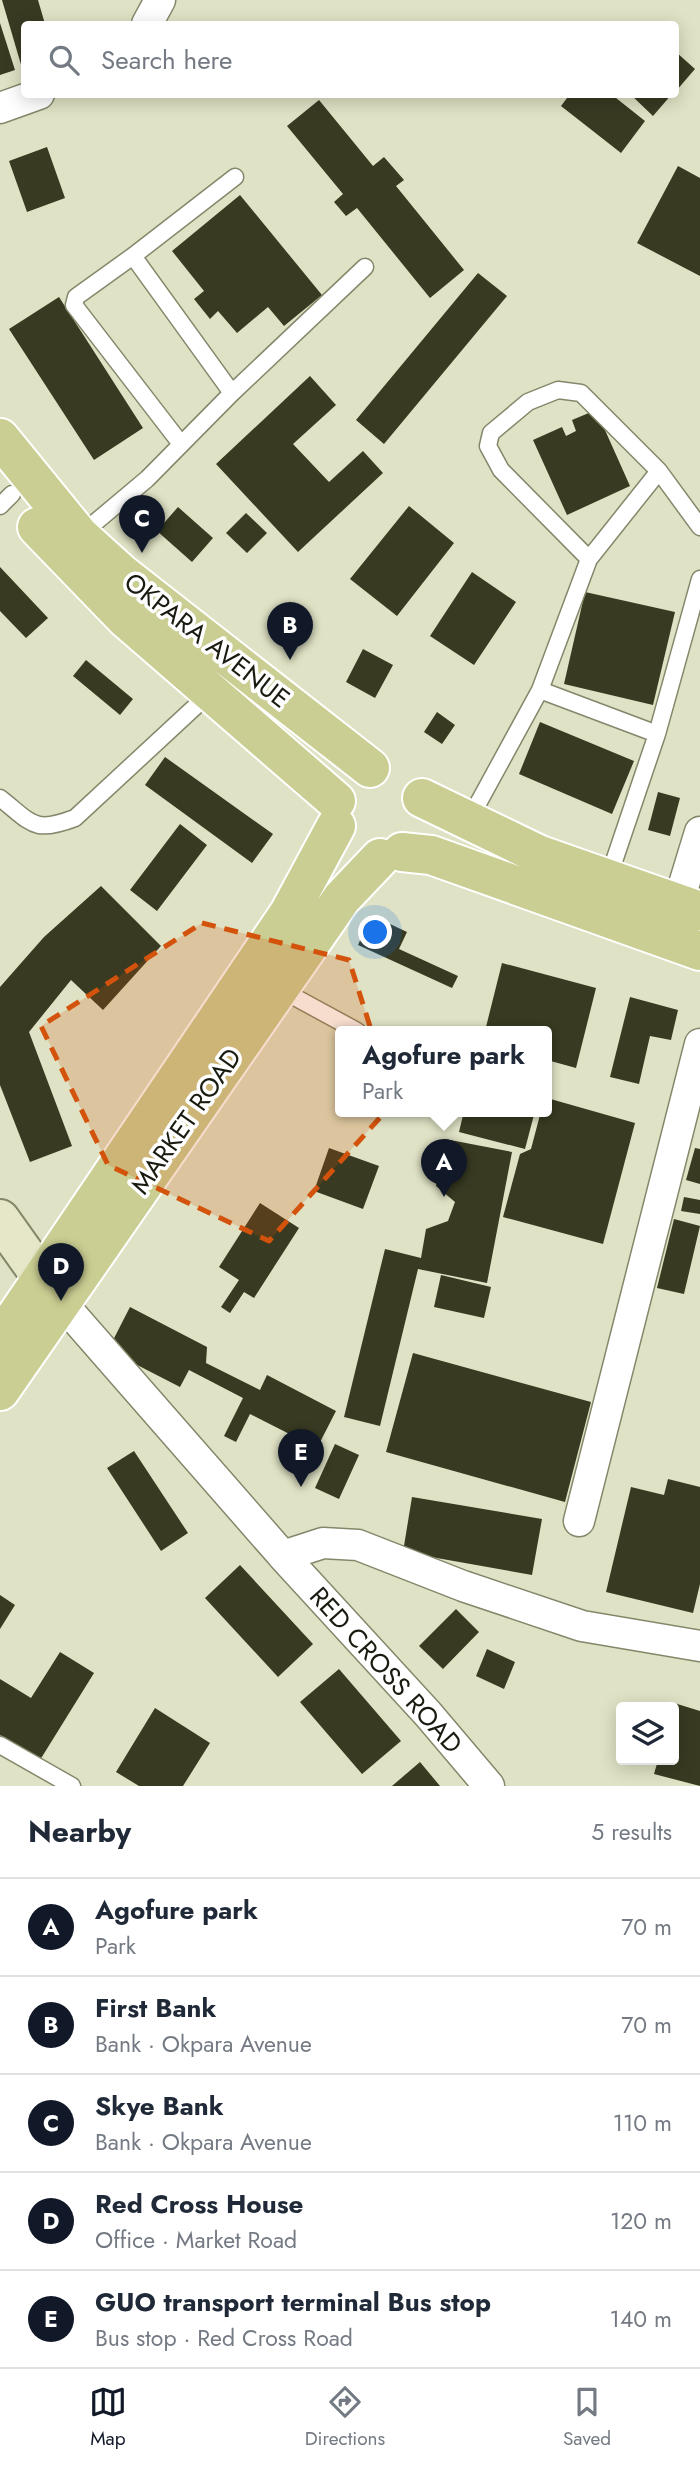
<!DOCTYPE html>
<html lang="en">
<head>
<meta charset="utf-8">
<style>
	:root { --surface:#fff; --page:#f2f2f3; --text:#1f2937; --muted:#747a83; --line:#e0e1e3; --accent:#111827 }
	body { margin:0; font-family:Jost,sans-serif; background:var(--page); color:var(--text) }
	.controls { position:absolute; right:21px; bottom:21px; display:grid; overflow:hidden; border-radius:7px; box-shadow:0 4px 18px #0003 }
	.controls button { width:63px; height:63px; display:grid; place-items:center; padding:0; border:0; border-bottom:2px solid var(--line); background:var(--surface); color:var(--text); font:35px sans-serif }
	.you { position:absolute; left:376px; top:933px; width:24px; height:24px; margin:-18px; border:5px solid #fff; border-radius:50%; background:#1a73e8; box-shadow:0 0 0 10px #1a73e833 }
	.badge { display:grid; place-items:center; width:46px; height:46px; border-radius:50%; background:var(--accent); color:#fff; font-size:23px; font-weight:700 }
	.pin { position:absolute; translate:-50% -58px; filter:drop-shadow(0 2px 4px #0008) }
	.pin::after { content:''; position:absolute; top:37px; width:24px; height:21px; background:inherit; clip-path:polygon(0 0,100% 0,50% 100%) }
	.popup { position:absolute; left:335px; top:1026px; width:217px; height:91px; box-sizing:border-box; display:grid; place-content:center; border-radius:7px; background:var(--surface); filter:drop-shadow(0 2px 5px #0005); font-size:23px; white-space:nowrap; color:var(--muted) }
	.popup b { font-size:26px; color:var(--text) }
	.popup::after { content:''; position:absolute; left:50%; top:100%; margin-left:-14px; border:14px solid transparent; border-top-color:var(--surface) }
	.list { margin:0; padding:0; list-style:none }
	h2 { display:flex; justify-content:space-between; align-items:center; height:91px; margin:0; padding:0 28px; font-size:30px }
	h2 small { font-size:23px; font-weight:400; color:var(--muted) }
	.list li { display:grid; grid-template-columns:46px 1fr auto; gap:21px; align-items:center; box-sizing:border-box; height:98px; padding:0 28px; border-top:2px solid var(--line) }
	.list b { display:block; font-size:26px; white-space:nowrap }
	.list p { margin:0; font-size:23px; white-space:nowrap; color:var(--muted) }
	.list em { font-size:23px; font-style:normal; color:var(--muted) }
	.icon { flex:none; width:38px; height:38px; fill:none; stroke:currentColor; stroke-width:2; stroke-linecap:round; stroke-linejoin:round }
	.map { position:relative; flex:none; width:700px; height:1786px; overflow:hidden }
	.search { position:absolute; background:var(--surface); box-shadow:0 4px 18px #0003; left:21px; right:21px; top:21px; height:77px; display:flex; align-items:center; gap:18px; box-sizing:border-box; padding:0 24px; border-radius:7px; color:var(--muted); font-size:26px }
	.sheet { height:581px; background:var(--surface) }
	nav { display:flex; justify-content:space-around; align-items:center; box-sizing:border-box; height:98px; border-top:2px solid var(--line); background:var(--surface); font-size:19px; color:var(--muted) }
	nav a { display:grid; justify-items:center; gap:4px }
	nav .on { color:var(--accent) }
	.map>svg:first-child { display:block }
</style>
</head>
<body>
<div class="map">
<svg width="700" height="1786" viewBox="0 0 700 1786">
	<rect width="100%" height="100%" fill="#dfe2c4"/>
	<!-- building -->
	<path fill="#383a21" d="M 2,0 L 38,0 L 45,24 L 24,24 L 24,67 L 22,68 Z
		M 0,23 L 15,70 L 0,75 Z
		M 676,52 L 695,69 L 676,91 Z
		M 570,94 L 611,94 L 645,121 L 621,153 L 561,106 Z
		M 630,94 L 672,94 L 653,116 Z
		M 319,100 L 373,166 L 384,157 L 404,180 L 396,186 L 464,270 L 430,298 L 357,208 L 346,216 L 334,202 L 343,194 L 287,126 Z
		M 47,147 L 65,198 L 27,212 L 9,161 Z
		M 678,166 L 700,178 L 700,276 L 637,243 Z
		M 240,195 L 322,295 L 284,326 L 268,307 L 237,333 L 218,311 L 210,319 L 194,299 L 204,291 L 172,251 Z
		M 478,273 L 507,296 L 384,444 L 356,420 Z
		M 59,297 L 143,428 L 94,460 L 9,329 Z
		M 310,376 L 336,405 L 293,444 L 329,482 L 363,451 L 383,473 L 298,552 L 216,464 Z
		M 596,410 L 630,486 L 567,515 L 533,440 L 562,427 L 566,436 L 576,431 L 572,420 Z
		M 409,506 L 454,543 L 397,616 L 350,579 Z
		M 178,507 L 213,538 L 192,562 L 157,531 Z
		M 246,513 L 267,533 L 247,553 L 226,533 Z
		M 0,567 L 48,618 L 26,638 L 0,611 Z
		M 472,572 L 516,602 L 474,665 L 430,636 Z
		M 585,592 L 675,612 L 653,705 L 564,684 Z
		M 363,649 L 393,665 L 375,698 L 346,682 Z
		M 86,660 L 133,699 L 120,715 L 73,676 Z
		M 437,712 L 455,725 L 442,744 L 424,732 Z
		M 540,722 L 634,761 L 612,814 L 519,774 Z
		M 165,757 L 273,834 L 252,863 L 145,785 Z
		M 658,792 L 680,798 L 670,836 L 648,830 Z
		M 180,824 L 207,845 L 157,911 L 130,890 Z
		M 101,886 L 161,946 L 103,1010 L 71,980 L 29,1032 L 72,1146 L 30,1162 L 0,1085 L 0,987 L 44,937 Z
		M 371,915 L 407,932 L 399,949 L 458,976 L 452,988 L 358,945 Z
		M 502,963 L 596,988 L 576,1068 L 547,1060 L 547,1031 L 485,1031 Z
		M 630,997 L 678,1010 L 671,1040 L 650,1036 L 639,1084 L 610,1077 Z
		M 547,1098 L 635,1123 L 603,1244 L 503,1217 L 520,1154 L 531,1149 L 541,1111 L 547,1111 Z
		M 464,1111 L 535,1111 L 525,1149 L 459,1132 Z
		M 445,1139 L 512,1152 L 487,1283 L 418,1269 L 380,1426 L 344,1417 L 385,1249 L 421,1258 L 426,1229 L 448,1221 L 455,1202 L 436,1186 Z
		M 329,1148 L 379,1166 L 363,1209 L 314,1191 Z
		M 695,1148 L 700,1149 L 700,1184 L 686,1180 Z
		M 684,1197 L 700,1200 L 700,1214 L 681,1211 Z
		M 260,1203 L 299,1228 L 254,1298 L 244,1292 L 230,1313 L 221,1307 L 239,1280 L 219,1267 Z
		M 674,1219 L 700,1226 L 684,1294 L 657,1288 Z
		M 441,1275 L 491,1287 L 484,1318 L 434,1307 Z
		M 130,1307 L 207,1347 L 206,1363 L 260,1390 L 267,1375 L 336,1411 L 317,1448 L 250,1414 L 236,1442 L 224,1436 L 243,1398 L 189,1370 L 180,1387 L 108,1350 Z
		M 413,1353 L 591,1402 L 565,1502 L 386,1452 Z
		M 335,1444 L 359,1455 L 339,1499 L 315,1488 Z
		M 134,1451 L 188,1533 L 161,1551 L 107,1468 Z
		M 668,1479 L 700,1487 L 700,1584 L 693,1613 L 606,1592 L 631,1487 L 664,1495 Z
		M 412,1497 L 542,1519 L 532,1575 L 403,1552 Z
		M 240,1565 L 313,1644 L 278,1677 L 205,1598 Z
		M 0,1595 L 15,1605 L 0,1629 Z
		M 456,1609 L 479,1632 L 443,1669 L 419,1646 Z
		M 487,1649 L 515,1662 L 504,1689 L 476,1676 Z
		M 60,1652 L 94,1673 L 40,1760 L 0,1735 L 0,1679 L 31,1698 Z
		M 339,1669 L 401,1741 L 362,1774 L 300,1702 Z
		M 674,1703 L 700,1711 L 700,1786 L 654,1774 L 658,1760 L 674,1760 Z
		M 155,1708 L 210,1743 L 183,1786 L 139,1786 L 116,1772 Z
		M 420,1762 L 440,1786 L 392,1786 Z"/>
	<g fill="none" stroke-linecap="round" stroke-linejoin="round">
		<defs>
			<path id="lane" d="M 133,256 L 76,297 L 74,305 L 181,444
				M 232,393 L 133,256 L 235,177
				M 0,506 L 12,494
				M 79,536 L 147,479 L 232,393 L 365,267
				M 589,559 L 501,470 L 488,446 L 491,433 L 528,402 L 558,390 L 581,393 L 659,471 L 700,527
				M 540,690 L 657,734
				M 0,798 C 32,823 33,834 75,818 L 211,692
				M 469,820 L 540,690 L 589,559 L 659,471
				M 608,879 L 657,734 L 700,579
				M 278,988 L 357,1031
				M 0,1745 L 72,1786"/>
			<path id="street" d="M 147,24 L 160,0
				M 0,108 L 39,94
				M 678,904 L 700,832
				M 60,1301 L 283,1556 L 428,1714 L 489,1786
				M 579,1521 L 700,1044
				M 283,1556 L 323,1543 L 358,1545 L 463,1586 L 582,1626 L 700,1646"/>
			<path id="secondary" d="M 0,1219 L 42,1278"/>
			<path id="primary" d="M 0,438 L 79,535 L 122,574 L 370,768
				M 37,527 L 126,619 L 336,801
				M 422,798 L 540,855 L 700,911
				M 402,852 L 431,855 L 700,951
				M 0,1340 L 289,913 L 336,826
				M 0,1391 L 342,898 L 380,858"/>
		</defs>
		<!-- lane casing -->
		<use href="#lane" stroke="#84876a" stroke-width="19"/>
		<!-- street casing -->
		<use href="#street" stroke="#84876a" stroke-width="33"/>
		<!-- secondary casing -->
		<use href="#secondary" stroke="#84876a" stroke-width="42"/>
		<!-- primary casing -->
		<use href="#primary" stroke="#fff" stroke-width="42"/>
		<!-- lane -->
		<use href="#lane" stroke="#fff" stroke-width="16"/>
		<!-- street -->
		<use href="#street" stroke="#fff" stroke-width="30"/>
		<!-- secondary -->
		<use href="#secondary" stroke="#e5e7c8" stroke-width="38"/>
		<!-- primary -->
		<use href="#primary" stroke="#cbce92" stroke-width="38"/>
	</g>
	<!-- marked area -->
	<path fill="#d3530c" fill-opacity="0.2" stroke="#d3530c" stroke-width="5" stroke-dasharray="14 9" stroke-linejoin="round" d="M 202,923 L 349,960 L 394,1102 L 269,1241 L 108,1165 L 41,1026 Z"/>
	<g text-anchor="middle" stroke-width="7" stroke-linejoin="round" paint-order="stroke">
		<!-- street labels -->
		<g font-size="26" fill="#1a1b10" stroke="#fff">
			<text transform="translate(207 640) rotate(38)" y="9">OKPARA AVENUE</text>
			<text transform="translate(186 1121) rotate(-55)" y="9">MARKET ROAD</text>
			<text transform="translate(386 1670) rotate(48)" y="9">RED CROSS ROAD</text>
		</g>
	</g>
</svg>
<div class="controls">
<button><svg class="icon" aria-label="layers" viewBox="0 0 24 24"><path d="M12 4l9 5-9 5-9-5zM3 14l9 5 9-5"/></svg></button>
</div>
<div class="you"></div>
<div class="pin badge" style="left:444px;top:1197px">A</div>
<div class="popup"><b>Agofure park</b>Park</div>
<div class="pin badge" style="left:290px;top:660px">B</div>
<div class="pin badge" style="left:142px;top:553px">C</div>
<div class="pin badge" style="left:61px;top:1301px">D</div>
<div class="pin badge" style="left:301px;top:1487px">E</div>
<div class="search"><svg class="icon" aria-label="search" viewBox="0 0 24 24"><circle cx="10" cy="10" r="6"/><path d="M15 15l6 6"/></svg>Search here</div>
</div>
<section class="sheet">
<h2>Nearby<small>5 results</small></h2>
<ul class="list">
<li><span class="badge">A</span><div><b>Agofure park</b><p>Park</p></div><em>70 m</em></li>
<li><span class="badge">B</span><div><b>First Bank</b><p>Bank · Okpara Avenue</p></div><em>70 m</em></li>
<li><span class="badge">C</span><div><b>Skye Bank</b><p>Bank · Okpara Avenue</p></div><em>110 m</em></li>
<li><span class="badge">D</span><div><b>Red Cross House</b><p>Office · Market Road</p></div><em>120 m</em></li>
<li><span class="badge">E</span><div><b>GUO transport terminal Bus stop</b><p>Bus stop · Red Cross Road</p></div><em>140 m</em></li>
</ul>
</section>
<nav>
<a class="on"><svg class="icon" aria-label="map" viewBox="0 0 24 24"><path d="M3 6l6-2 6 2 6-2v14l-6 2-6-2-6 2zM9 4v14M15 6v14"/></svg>Map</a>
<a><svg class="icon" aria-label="directions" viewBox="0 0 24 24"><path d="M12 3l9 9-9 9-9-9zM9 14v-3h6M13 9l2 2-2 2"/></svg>Directions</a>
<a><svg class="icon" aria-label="saved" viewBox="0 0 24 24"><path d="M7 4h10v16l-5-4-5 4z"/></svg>Saved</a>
</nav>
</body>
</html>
